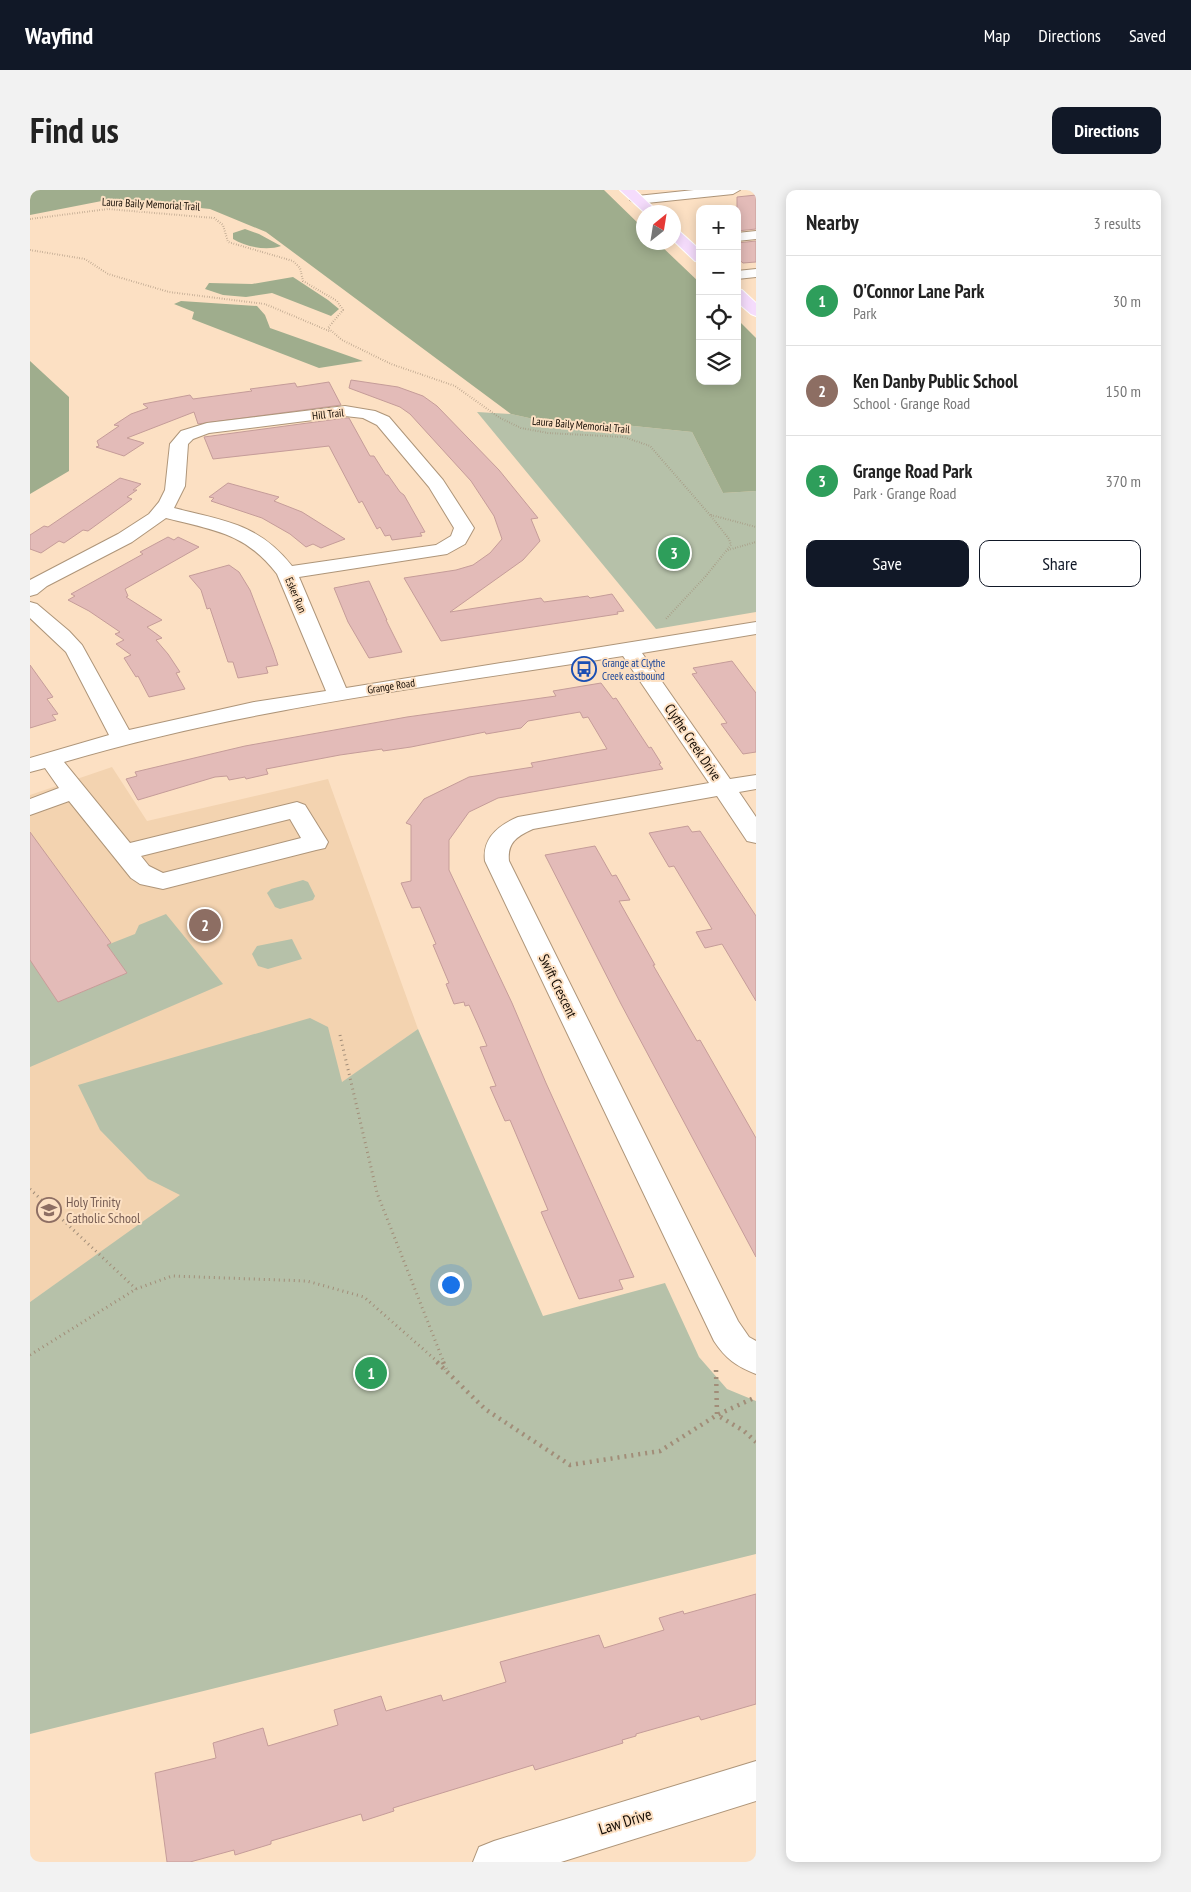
<!DOCTYPE html>
<html lang="en">
<head>
<meta charset="utf-8">
<style>
	:root { --surface:#fff; --page:#f2f2f2; --text:#222; --muted:#767676; --line:#e0e0e0; --accent:#111827 }
	body { margin:0; font-family:"PT Sans Narrow",sans-serif; background:var(--page); color:var(--text) }
	.controls { position:absolute; right:15px; top:15px; display:grid; overflow:hidden; border-radius:10px; box-shadow:0 2px 12px #0003 }
	.controls button { width:45px; height:45px; display:grid; place-items:center; padding:0; border:0; border-bottom:1px solid var(--line); background:var(--surface); color:var(--text); font:25px sans-serif }
	.compass { position:absolute; left:606px; top:15px; width:45px; height:45px; border-radius:50%; background:var(--surface); box-shadow:0 2px 12px #0003; rotate:30deg }
	.you { position:absolute; left:420px; top:1094px; width:18px; height:18px; margin:-12px; border:4px solid #fff; border-radius:50%; background:#1a73e8; box-shadow:0 0 0 8px #1a73e833 }
	.badge { display:grid; place-items:center; width:32px; height:32px; border-radius:50%; background:var(--accent); color:#fff; font-size:16px; font-weight:700 }
	.pin { position:absolute; translate:-50% -50%; border:2px solid #fff; box-shadow:0 1px 5px #0006 }
	.list { margin:0; padding:0; list-style:none }
	h2 { display:flex; justify-content:space-between; align-items:center; height:65px; margin:0; padding:0 20px; font-size:21px }
	h2 small { font-size:16px; font-weight:400; color:var(--muted) }
	.list li { display:grid; grid-template-columns:32px 1fr auto; gap:15px; align-items:center; box-sizing:border-box; height:90px; padding:0 20px; border-top:1px solid var(--line) }
	.list b { display:block; font-size:19px; white-space:nowrap }
	.list p { margin:0; font-size:16px; white-space:nowrap; color:var(--muted) }
	.list em { font-size:16px; font-style:normal; color:var(--muted) }
	.actions { display:flex; gap:10px; padding:15px 20px }
	.actions a { flex:1; padding:11px 0; border:1px solid var(--accent); border-radius:10px; text-align:center; font-size:18px; color:var(--accent) }
	.actions .main { background:var(--accent); color:#fff }
	.icon { flex:none; width:28px; height:28px; fill:none; stroke:currentColor; stroke-width:2; stroke-linecap:round; stroke-linejoin:round }
	.map { position:relative; flex:none; width:726px; height:1672px; overflow:hidden; border-radius:10px }
	header { display:flex; align-items:center; gap:30px; box-sizing:border-box; height:70px; padding:0 25px; background:var(--accent); color:#fff }
	header strong { font-size:24px }
	nav { display:flex; gap:28px; margin-inline-start:auto; font-size:18px }
	.intro { display:flex; align-items:center; justify-content:space-between; box-sizing:border-box; height:120px; padding:0 30px }
	h1 { margin:0; font-size:35px }
	.button { padding:12px 22px; border-radius:10px; background:var(--accent); color:#fff; font-size:18px; font-weight:700 }
	main { display:flex; gap:30px; padding:0 30px }
	aside { flex:1; background:var(--surface); border-radius:10px; box-shadow:0 2px 12px #0003 }
	.map>svg:first-child { display:block }
</style>
</head>
<body>
<header>
<strong>Wayfind</strong>
<nav><a>Map</a><a>Directions</a><a>Saved</a></nav>
</header>
<div class="intro"><h1>Find us</h1><a class="button">Directions</a></div>
<main>
<div class="map">
<svg width="726" height="1672" viewBox="0 0 726 1672">
	<rect width="100%" height="100%" fill="#fce0c3"/>
	<!-- built -->
	<path fill="#f3d3b0" d="M 82,577 L 117,631 L 298,589 L 388,839 L 0,1112 L 0,605 Z"/>
	<!-- green -->
	<path fill="#b6c1a9" d="M 447,222 L 481,224 L 535,236 L 594,235 L 662,242 L 693,303 L 726,301 L 726,422 L 626,439 Z
		M 273,690 L 278,692 L 285,706 L 283,710 L 250,719 L 245,717 L 237,703 L 241,699 Z
		M 136,724 L 193,794 L 0,877 L 0,770 L 28,812 L 97,783 L 77,755 L 105,744 L 109,735 Z
		M 262,749 L 272,769 L 238,779 L 228,776 L 222,764 L 227,756 Z
		M 280,828 L 298,837 L 312,892 L 388,839 L 513,1126 L 635,1093 L 669,1167 L 697,1199 L 726,1211 L 726,1364 L 0,1544 L 0,1112 L 150,1005 L 118,989 L 70,940 L 48,895 Z"/>
	<!-- forest -->
	<path fill="#9fad8d" d="M 0,0 L 574,0 L 613,38 L 614,52 L 628,53 L 670,93 L 670,191 L 707,191 L 707,129 L 726,148 L 726,301 L 693,303 L 662,242 L 594,235 L 535,236 L 481,224 L 236,42 L 180,19 L 82,9 L 0,25 Z
		M 215,39 L 229,44 L 251,56 C 237,61 216,57 203,49 L 203,43 Z
		M 263,87 L 298,110 L 309,119 L 301,126 L 242,103 L 216,107 L 193,105 L 175,99 L 179,93 L 222,94 Z
		M 151,111 L 227,116 L 235,125 L 240,138 L 333,171 L 289,178 L 162,129 L 164,122 L 144,114 Z
		M 0,171 L 39,207 L 39,281 L 0,304 Z"/>
	<!-- building -->
	<path fill="#e3bbb8" stroke="#c59c99" d="M 726,5 L 726,39 L 707,41 L 707,7 Z
		M 726,51 L 726,72 L 713,73 L 707,68 L 707,53 Z
		M 321,190 L 368,197 L 393,206 L 407,216 L 469,280 L 508,328 L 501,329 L 510,351 L 493,370 L 420,422 L 511,408 L 514,412 L 558,406 L 560,408 L 582,404 L 594,421 L 587,422 L 588,424 L 411,451 L 374,388 L 426,380 L 443,375 L 460,363 L 472,349 L 464,326 L 441,291 L 380,224 L 370,217 L 319,198 Z
		M 299,192 L 311,215 L 168,234 L 164,222 L 97,248 L 114,253 L 94,266 L 66,257 L 69,256 L 67,251 L 89,236 L 84,235 L 101,224 L 118,218 L 113,214 L 160,205 L 163,209 L 222,201 L 220,199 L 265,193 L 267,197 Z
		M 315,228 L 319,228 L 340,266 L 344,266 L 356,285 L 358,285 L 370,302 L 374,305 L 395,342 L 390,343 L 392,346 L 362,350 L 360,345 L 355,346 L 350,337 L 347,339 L 332,311 L 329,313 L 299,256 L 183,269 L 174,247 Z
		M 90,288 L 111,294 L 103,300 L 107,300 L 97,307 L 102,309 L 58,341 L 53,340 L 34,353 L 29,351 L 11,363 L 0,359 L 0,345 L 14,336 L 18,337 Z
		M 198,293 L 249,307 L 244,311 L 272,322 L 315,349 L 291,358 L 283,354 L 276,357 L 260,344 L 232,328 L 181,311 L 184,308 L 179,307 Z
		M 138,347 L 144,350 L 148,347 L 169,357 L 95,399 L 98,406 L 96,407 L 132,430 L 117,437 L 132,448 L 126,450 L 138,464 L 150,482 L 146,483 L 155,499 L 119,507 L 108,486 L 106,487 L 94,468 L 101,465 L 86,454 L 94,450 L 85,444 L 90,442 L 59,421 L 38,410 L 45,406 L 41,404 L 113,364 L 110,362 Z
		M 199,375 L 209,382 L 220,400 L 243,460 L 248,475 L 236,477 L 238,483 L 208,488 L 203,472 L 198,472 L 180,418 L 177,419 L 171,400 L 159,386 Z
		M 339,391 L 357,430 L 356,430 L 372,462 L 339,468 L 318,432 L 304,398 Z
		M 702,471 L 726,503 L 726,562 L 713,564 L 691,534 L 697,533 L 662,484 L 667,483 L 663,478 Z
		M 0,475 L 23,507 L 17,509 L 28,524 L 22,525 L 26,530 L 0,538 Z
		M 571,493 L 583,509 L 586,508 L 619,558 L 621,557 L 631,573 L 629,574 L 633,579 L 468,608 L 439,622 L 419,650 L 419,680 L 482,813 L 516,893 L 604,1087 L 589,1090 L 593,1099 L 549,1109 L 511,1022 L 518,1020 L 508,996 L 480,930 L 475,931 L 460,897 L 466,896 L 450,857 L 457,856 L 448,835 L 439,815 L 435,816 L 434,812 L 424,814 L 416,794 L 419,793 L 403,755 L 406,754 L 390,717 L 382,718 L 371,693 L 381,691 L 381,635 L 376,633 L 394,609 L 439,587 L 503,577 L 501,573 L 577,559 L 558,527 L 553,528 L 550,522 L 498,531 L 491,538 L 456,544 L 455,542 L 381,557 L 353,561 L 352,559 L 310,565 L 236,579 L 238,584 L 216,589 L 215,587 L 199,590 L 197,586 L 185,587 L 108,610 L 96,589 L 107,586 L 105,582 L 215,556 L 377,527 L 526,506 L 523,501 Z
		M 658,636 L 662,642 L 670,641 L 726,726 L 726,811 L 692,754 L 675,758 L 666,742 L 682,739 L 644,676 L 639,677 L 619,643 Z
		M 0,642 L 81,753 L 77,755 L 97,783 L 28,812 L 0,770 Z
		M 565,656 L 582,686 L 586,685 L 600,710 L 589,711 L 625,775 L 623,775 L 667,851 L 670,850 L 726,948 L 726,1067 L 591,814 L 515,665 Z
		M 726,1404 L 726,1514 L 671,1530 L 669,1526 L 606,1544 L 606,1546 L 592,1550 L 593,1553 L 505,1580 L 503,1575 L 363,1618 L 364,1621 L 333,1631 L 331,1624 L 258,1646 L 241,1651 L 241,1654 L 205,1665 L 204,1660 L 160,1672 L 137,1672 L 125,1583 L 186,1568 L 183,1553 L 233,1538 L 238,1556 L 308,1535 L 304,1520 L 351,1506 L 356,1521 L 411,1505 L 413,1511 L 476,1492 L 470,1472 L 569,1445 L 574,1458 L 634,1440 L 629,1428 L 653,1421 L 654,1424 Z"/>
	<g fill="none" stroke-linecap="round" stroke-linejoin="round">
		<defs>
			<path id="minor" d="M 664,0 L 710,0 L 703,4 L 607,14 L 600,10 L 607,6 Z
				M 726,41 L 726,49 L 707,51 L 707,43 Z
				M 726,79 L 726,87 L 707,89 L 707,81 Z
				M 315,216 L 345,221 L 359,227 L 413,290 L 444,338 L 435,354 L 417,364 L 269,387 L 316,498 L 726,432 L 726,444 L 612,463 L 700,589 L 726,585 L 726,599 L 709,602 L 726,627 L 726,653 L 717,651 L 687,606 L 503,639 C 487,646 477,653 479,671 L 708,1131 L 719,1147 L 726,1151 L 726,1184 C 706,1176 696,1169 684,1151 L 455,671 C 452,648 469,635 488,627 L 679,593 L 593,466 C 406,496 216,518 34,572 L 100,653 L 267,612 L 275,615 L 298,652 L 295,658 L 286,660 L 133,699 L 110,694 L 101,688 L 39,611 L 0,625 L 0,609 L 29,598 L 15,578 L 0,582 L 0,568 L 79,545 L 36,462 L 0,428 L 0,412 L 7,414 L 39,441 L 52,455 L 99,540 L 224,512 L 296,501 L 247,384 C 216,343 183,340 136,328 L 102,352 L 17,396 L 7,404 L 0,406 L 0,390 L 88,344 L 119,324 L 129,312 L 135,300 L 140,254 L 151,241 L 177,233 ZM 315,226 L 333,228 L 347,235 L 399,297 L 424,338 L 421,346 L 406,355 L 262,376 C 228,333 194,331 144,318 L 155,296 L 158,254 L 163,249 L 179,243 ZM 260,629 L 271,648 L 133,683 L 119,676 L 111,666 Z
				M 726,1571 L 726,1611 L 531,1672 L 443,1672 L 449,1657 L 464,1651 Z"/>
			<path id="major" d="M 590,0 L 605,0 L 628,22 L 614,22 Z
				M 644,40 L 649,41 L 670,60 L 670,72 L 665,71 L 644,51 Z
				M 707,99 L 712,100 L 726,113 L 726,126 L 721,124 L 707,112 Z"/>
		</defs>
		<!-- minor casing -->
		<use href="#minor" stroke="#ae9579" stroke-width="2"/>
		<!-- major casing -->
		<use href="#major" stroke="#fff" stroke-width="2"/>
		<!-- path-far2 -->
		<path stroke="#a18d78" stroke-width="2" stroke-dasharray="0.5 2" stroke-linecap="butt" d="M 0,29 L 78,19 L 184,28 L 193,35 L 198,52 L 263,71 L 270,78 L 273,91 L 307,111 L 313,120 L 298,138 L 312,150 L 361,174 L 425,196 L 470,228 L 491,238 L 518,243 L 594,247 L 620,256 L 680,325 L 699,349 L 701,355 L 675,387 L 635,430
			M 0,60 L 55,69 L 78,84 L 139,102 L 235,114 L 299,141
			M 681,325 L 726,337
			M 698,360 L 726,352"/>
		<!-- path-far1 -->
		<path stroke="#a18d78" stroke-width="3" stroke-dasharray="1 4" stroke-linecap="butt" d="M 310,845 L 347,1003 L 414,1173
			M 0,999 L 106,1099
			M 0,1165 L 106,1099 L 142,1086 L 277,1091 L 334,1107 L 409,1173"/>
		<!-- path -->
		<path stroke="#a18d78" stroke-width="4.5" stroke-dasharray="2 5" stroke-linecap="butt" d="M 407,1172 L 455,1219 L 540,1275 L 630,1261 L 687,1225 L 726,1207
			M 413,1172 L 416,1179
			M 686,1180 L 687,1225 L 714,1241 L 726,1252"/>
		<!-- minor -->
		<use href="#minor" fill="#fff" fill-rule="evenodd"/>
		<!-- major -->
		<use href="#major" fill="#f5dcfc" fill-rule="evenodd"/>
	</g>
	<!-- icons -->
	<defs>
		<symbol id="bus-ring" viewBox="-11 -11 22 22"><circle r="9.5" fill="#fce0c3" stroke="#1a4fb4" stroke-width="1.5"/><path d="M-5-6H5V4H4V6H2V4H-2V6H-4V4H-5ZM-3.5-4V0h7V-4ZM-3.5 1.2v1.5H-2V1.2ZM2 1.2v1.5H3.5V1.2Z" fill="#1a4fb4"/></symbol>
		<symbol id="school-ring" viewBox="-11 -11 22 22"><circle r="9.5" fill="#fce0c3" stroke="#8d6e63" stroke-width="1.5"/><path d="M0-5L7-2L0 1L-7-2ZM-4 1L0 2.5L4 1V4Q0 6-4 4Z" fill="#8d6e63"/></symbol>
	</defs>
	<g fill-rule="evenodd">
		<use href="#bus-ring" x="540" y="465" width="28" height="28"/>
		<use href="#school-ring" x="5" y="1006" width="28" height="28"/>
	</g>
	<g text-anchor="middle" stroke-width="4" stroke-linejoin="round" paint-order="stroke">
		<!-- far-street labels -->
		<g font-size="11" fill="#140b03" stroke="#fce0c3">
			<text transform="translate(121 14) rotate(3)" y="4">Laura Baily Memorial Trail</text>
			<text transform="translate(298 224) rotate(-6)" y="4">Hill Trail</text>
			<text transform="translate(551 235) rotate(5)" y="4">Laura Baily Memorial Trail</text>
			<text transform="translate(266 405) rotate(67)" y="4">Esker Run</text>
			<text transform="translate(361 496) rotate(-9)" y="4">Grange Road</text>
		</g>
		<!-- far-transit labels -->
		<g font-size="11" fill="#164399" stroke="#fce0c3" text-anchor="start">
			<text x="572" y="477">Grange at Clythe<tspan x="572" dy="13">Creek eastbound</tspan></text>
		</g>
		<!-- street labels -->
		<g font-size="14" fill="#140b03" stroke="#fce0c3">
			<text transform="translate(663 552) rotate(56)" y="5">Clythe Creek Drive</text>
			<text transform="translate(528 796) rotate(64)" y="5">Swift Crescent</text>
		</g>
		<!-- education labels -->
		<g font-size="14" fill="#785e54" stroke="#fce0c3" text-anchor="start">
			<text x="36" y="1017">Holy Trinity<tspan x="36" dy="16">Catholic School</tspan></text>
		</g>
		<!-- near-street labels -->
		<g font-size="16" fill="#140b03" stroke="#fce0c3">
			<text transform="translate(595 1631) rotate(-17)" y="6">Law Drive</text>
		</g>
	</g>
</svg>
<div class="controls">
<button>+</button>
<button>−</button>
<button><svg class="icon" aria-label="locate" viewBox="0 0 24 24"><circle cx="12" cy="12" r="6"/><path d="M12 2v4M12 18v4M2 12h4M18 12h4"/></svg></button>
<button><svg class="icon" aria-label="layers" viewBox="0 0 24 24"><path d="M12 4l9 5-9 5-9-5zM3 14l9 5 9-5"/></svg></button>
</div>
<svg class="compass" viewBox="-18 -18 36 36"><path d="M0-13l5 13h-10z" fill="#e53935"/><path d="M0 13l5-13h-10z" fill="#767676"/></svg>
<div class="you"></div>
<div class="pin badge" style="left:341px;top:1183px;background:#2e9e5b">1</div>
<div class="pin badge" style="left:175px;top:735px;background:#8d6e63">2</div>
<div class="pin badge" style="left:644px;top:363px;background:#2e9e5b">3</div>
</div>
<aside>
<h2>Nearby<small>3 results</small></h2>
<ul class="list">
<li><span class="badge" style="background:#2e9e5b">1</span><div><b>O'Connor Lane Park</b><p>Park</p></div><em>30 m</em></li>
<li><span class="badge" style="background:#8d6e63">2</span><div><b>Ken Danby Public School</b><p>School · Grange Road</p></div><em>150 m</em></li>
<li><span class="badge" style="background:#2e9e5b">3</span><div><b>Grange Road Park</b><p>Park · Grange Road</p></div><em>370 m</em></li>
</ul>
<div class="actions"><a class="main">Save</a><a>Share</a></div>
</aside>
</main>
</body>
</html>
